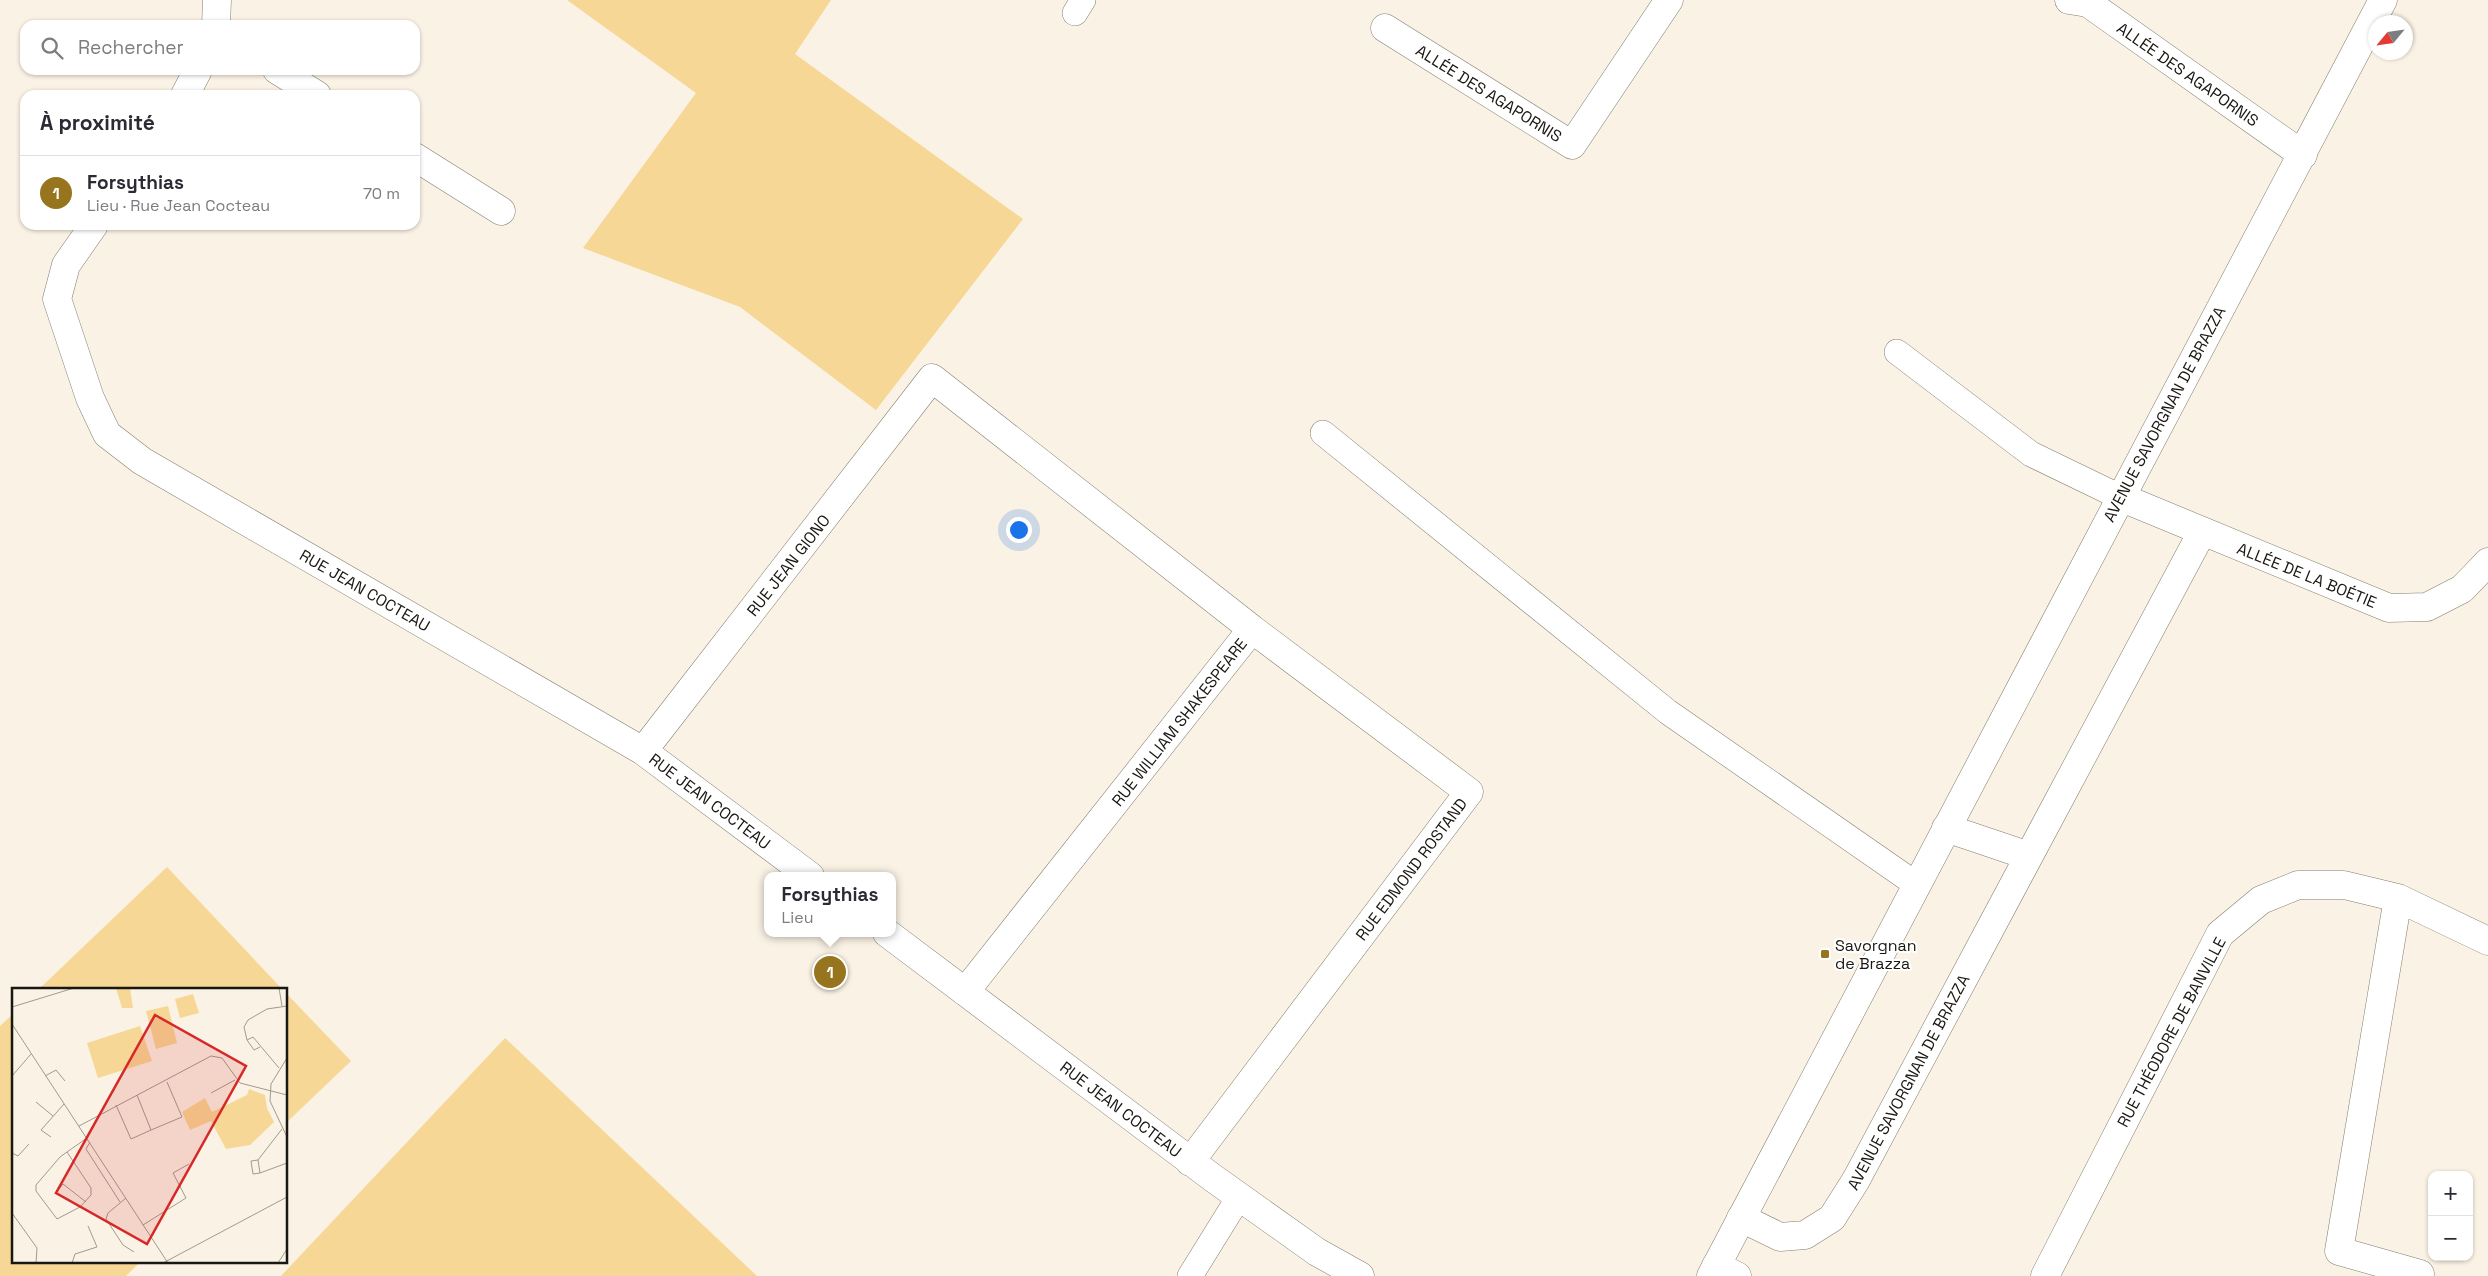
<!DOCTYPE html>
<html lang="fr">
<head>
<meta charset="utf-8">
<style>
	:root { --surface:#fff; --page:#f7f7f7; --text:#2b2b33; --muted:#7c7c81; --line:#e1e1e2; --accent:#97741e }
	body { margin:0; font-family:"Space Grotesk",sans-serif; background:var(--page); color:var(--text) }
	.controls { position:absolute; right:15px; bottom:15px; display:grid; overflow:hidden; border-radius:10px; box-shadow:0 1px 4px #0004 }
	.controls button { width:45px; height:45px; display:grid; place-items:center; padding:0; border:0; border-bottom:1px solid var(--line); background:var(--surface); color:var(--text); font:25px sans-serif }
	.compass { position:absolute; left:2368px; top:15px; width:45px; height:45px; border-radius:50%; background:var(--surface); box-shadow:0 1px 4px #0004; rotate:241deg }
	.you { position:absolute; left:1018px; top:529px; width:18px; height:18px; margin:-12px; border:4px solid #fff; border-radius:50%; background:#1a73e8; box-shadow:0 0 0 8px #1a73e833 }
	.badge { display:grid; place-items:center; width:32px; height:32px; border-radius:50%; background:var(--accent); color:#fff; font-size:16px; font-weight:700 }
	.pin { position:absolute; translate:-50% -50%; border:2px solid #fff; box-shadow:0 1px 5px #0006 }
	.popup { position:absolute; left:764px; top:872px; width:132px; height:65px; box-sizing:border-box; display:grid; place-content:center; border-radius:10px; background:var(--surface); filter:drop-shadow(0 1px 4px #0005); font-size:16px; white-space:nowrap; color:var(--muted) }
	.popup b { font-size:19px; color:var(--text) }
	.popup::after { content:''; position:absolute; left:50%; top:100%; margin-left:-10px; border:10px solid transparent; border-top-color:var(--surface) }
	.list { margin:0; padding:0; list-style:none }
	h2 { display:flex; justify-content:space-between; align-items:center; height:65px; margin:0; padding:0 20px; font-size:21px }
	h2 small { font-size:16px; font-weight:400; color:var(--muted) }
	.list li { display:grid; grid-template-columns:32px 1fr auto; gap:15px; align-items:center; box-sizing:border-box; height:75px; padding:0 20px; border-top:1px solid var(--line) }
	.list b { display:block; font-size:19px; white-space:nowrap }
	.list p { margin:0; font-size:16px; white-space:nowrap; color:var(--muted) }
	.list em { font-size:16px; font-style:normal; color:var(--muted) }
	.icon { flex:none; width:28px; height:28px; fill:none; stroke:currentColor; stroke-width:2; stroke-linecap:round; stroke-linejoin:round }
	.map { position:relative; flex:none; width:2488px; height:1276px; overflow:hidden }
	.search { position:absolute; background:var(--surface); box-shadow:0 1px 4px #0004; left:20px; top:20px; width:400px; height:55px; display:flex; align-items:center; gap:12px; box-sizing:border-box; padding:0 18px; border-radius:15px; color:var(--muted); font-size:19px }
	.panel { position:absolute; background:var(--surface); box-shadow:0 1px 4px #0004; left:20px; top:90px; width:400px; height:140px; border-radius:15px }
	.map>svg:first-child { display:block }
</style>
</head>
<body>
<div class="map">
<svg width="2488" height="1276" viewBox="0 0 2488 1276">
	<rect width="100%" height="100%" fill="#faf2e4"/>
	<!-- green -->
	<path fill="#f7d795" d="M 567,0 L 831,0 L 795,54 L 1023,219 L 876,410 L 740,307 L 583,248 L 696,93 Z
		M 167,867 L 283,990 L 38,990 Z
		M 286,993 L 351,1061 L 286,1123 Z
		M 14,1013 L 14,1262 L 140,1262 L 126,1276 L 0,1276 L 0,1026 Z
		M 505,1038 L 757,1276 L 281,1276 Z"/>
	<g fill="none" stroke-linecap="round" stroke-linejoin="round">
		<defs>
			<path id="lane" d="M 1075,13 L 1083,0
				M 1897,352 L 2031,454 L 2120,497
				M 1323,433 L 1668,712 L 1917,885
				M 1190,1276 L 1239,1197"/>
			<path id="street" d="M 2069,0 L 2088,3 L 2303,155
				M 216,25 L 217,0
				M 1385,28 L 1572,145 L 1669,0
				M 277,70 L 317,95
				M 185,95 L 198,70
				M 415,157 L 501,211
				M 94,225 L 66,265 L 57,299 L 90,398 L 107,434 L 142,461 L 643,751 L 810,876
				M 2120,497 L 2389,608 L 2427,607 L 2462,589 L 2488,562
				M 643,751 L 932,378 L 1252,629 L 965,992
				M 1946,828 L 2029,856
				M 2398,898 L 2339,1251 L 2420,1274
				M 887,933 L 1213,1178 L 1317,1252 L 1360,1276
				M 1190,1162 L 1469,792 L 1252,629
				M 1741,1218 L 1780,1237 L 1805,1235 L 1832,1218 L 1856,1180 L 2202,532
				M 1716,1266 L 1737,1276
				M 2045,1276 L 2220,934 L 2261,900 L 2298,885 L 2344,885 L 2398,898 L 2488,941"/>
			<path id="secondary" d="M 1711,1276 L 2383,0"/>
		</defs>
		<!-- lane casing -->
		<use href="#lane" stroke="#847e71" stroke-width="26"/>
		<!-- street casing -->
		<use href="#street" stroke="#847e71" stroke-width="29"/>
		<!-- secondary casing -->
		<use href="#secondary" stroke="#847e71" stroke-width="29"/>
		<!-- lane -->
		<use href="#lane" stroke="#fff" stroke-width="25"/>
		<!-- street -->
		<use href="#street" stroke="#fff" stroke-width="28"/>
		<!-- secondary -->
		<use href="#secondary" stroke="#fff" stroke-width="28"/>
	</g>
	<!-- markers -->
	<rect fill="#97741e" stroke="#fff" stroke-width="2" x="1820" y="949" width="10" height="10" rx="2.5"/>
	<g text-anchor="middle" stroke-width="4" stroke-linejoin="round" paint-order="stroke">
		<!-- street labels -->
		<g font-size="16" fill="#191712" stroke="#fff">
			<text transform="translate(2188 74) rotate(35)" y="6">ALLÉE DES AGAPORNIS</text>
			<text transform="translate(1489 93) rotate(32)" y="6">ALLÉE DES AGAPORNIS</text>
			<text transform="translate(2164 414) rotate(-62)" y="6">AVENUE SAVORGNAN DE BRAZZA</text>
			<text transform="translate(788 565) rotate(-52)" y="6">RUE JEAN GIONO</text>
			<text transform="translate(2307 575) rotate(22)" y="6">ALLÉE DE LA BOÉTIE</text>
			<text transform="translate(365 590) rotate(30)" y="6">RUE JEAN COCTEAU</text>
			<text transform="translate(1179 722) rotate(-52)" y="6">RUE WILLIAM SHAKESPEARE</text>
			<text transform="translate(710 801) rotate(37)" y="6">RUE JEAN COCTEAU</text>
			<text transform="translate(1411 869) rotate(-53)" y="6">RUE EDMOND ROSTAND</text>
			<text transform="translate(2171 1032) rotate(-62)" y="6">RUE THÉODORE DE BANVILLE</text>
			<text transform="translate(1908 1082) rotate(-62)" y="6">AVENUE SAVORGNAN DE BRAZZA</text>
			<text transform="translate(1121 1109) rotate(37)" y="6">RUE JEAN COCTEAU</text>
		</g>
		<!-- poi labels -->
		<g font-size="16" fill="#191712" stroke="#fff" text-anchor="start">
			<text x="1835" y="951">Savorgnan<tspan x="1835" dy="18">de Brazza</tspan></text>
		</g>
	</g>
	<!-- overview -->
	<g transform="translate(12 988)">
		<rect width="275" height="275" fill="#faf2e4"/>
		<path d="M 104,0 L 118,0 L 121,20 L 110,20 ZM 181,6 L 187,25 L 168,30 L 163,11 ZM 156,18 L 165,55 L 144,61 L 134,23 ZM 128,38 L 140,73 L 86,90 L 75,55 ZM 237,101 L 253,107 L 255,120 L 262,134 L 238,157 L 214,161 L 199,133 L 178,142 L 170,124 L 193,110 L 200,124 L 235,107 Z" fill="#f7d795"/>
		<path fill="none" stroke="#a09a90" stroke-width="1" d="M 267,0 L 270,18M 0,19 L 62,0M 0,36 L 156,275M 235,52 L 242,62 L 248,59M 275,70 L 259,96 L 258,113 L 275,149M 267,80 L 241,49 L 235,52 L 232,39 L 236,32 L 255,21 L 275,18M 0,88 L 19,66M 33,88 L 44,82 L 53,93M 199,105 L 223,92M 125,107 L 139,142 L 170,129 L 155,94M 24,114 L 41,128M 104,117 L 119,151 L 139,142M 67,138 L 199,68 L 210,70 L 228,95 L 275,107M 270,141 L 246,172 L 248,185 L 275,175M 39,149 L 29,142 L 52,116M 78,154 L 74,161 L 108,214M 55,164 L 79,200 L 79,207 L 68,219 L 45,231 L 24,203 L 24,197 L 48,169 L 55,164 L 75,150M 0,165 L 6,168 L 17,156M 246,172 L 239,173 L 241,186 L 248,185M 47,201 L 51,196 L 74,214M 114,210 L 96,225 L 94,231 L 111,257 L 122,264M 0,225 L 25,260 L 24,275M 131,237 L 174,210 L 161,185 L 177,176M 60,275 L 63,266 L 85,259 L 76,238M 151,275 L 275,209M 266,275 L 275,261"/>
		<path fill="#d62828" fill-opacity="0.15" stroke="#d62828" stroke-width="2.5" d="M 143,27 L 234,78 L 135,256 L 44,205 Z"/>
		<rect width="275" height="275" fill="none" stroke="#191712" stroke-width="2.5"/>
	</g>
</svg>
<div class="controls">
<button>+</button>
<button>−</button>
</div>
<svg class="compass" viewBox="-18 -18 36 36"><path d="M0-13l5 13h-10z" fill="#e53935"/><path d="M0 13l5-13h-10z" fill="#7c7c81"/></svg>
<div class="you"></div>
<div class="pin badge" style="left:830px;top:972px">1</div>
<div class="popup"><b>Forsythias</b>Lieu</div>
<div class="search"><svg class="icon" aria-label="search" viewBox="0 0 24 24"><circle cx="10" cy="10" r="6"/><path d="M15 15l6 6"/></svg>Rechercher</div>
<section class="panel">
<h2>À proximité<small></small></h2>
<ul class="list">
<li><span class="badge">1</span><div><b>Forsythias</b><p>Lieu · Rue Jean Cocteau</p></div><em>70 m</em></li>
</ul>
</section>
</div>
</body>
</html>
